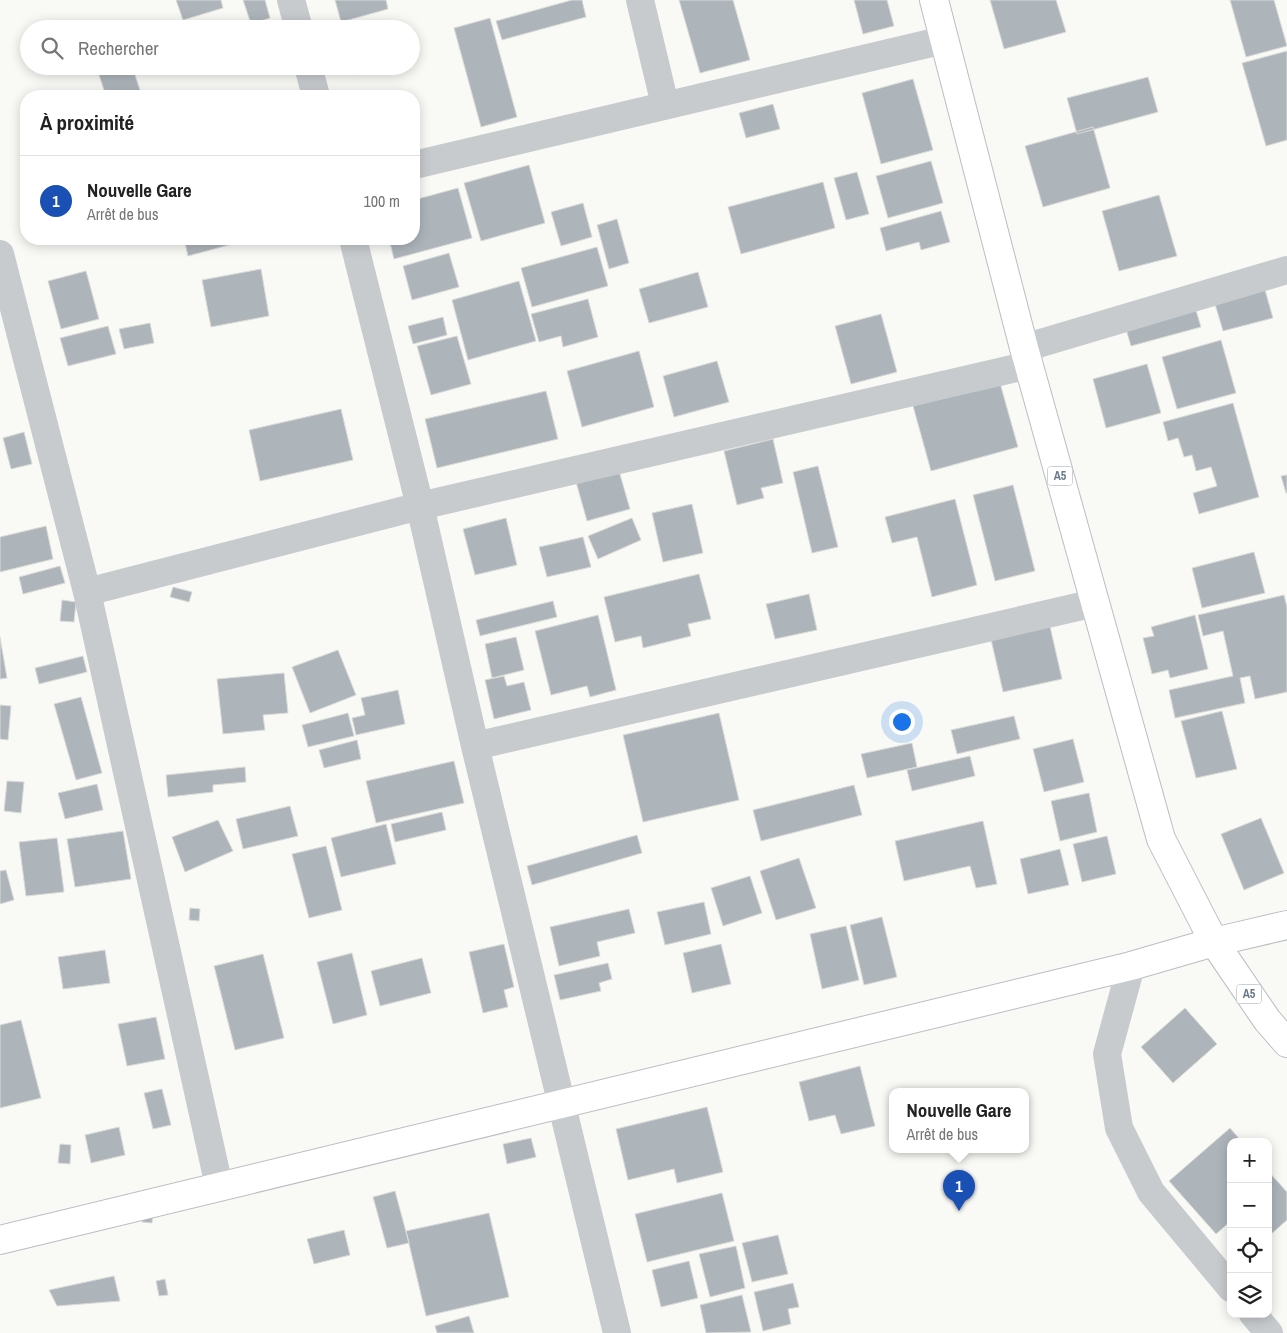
<!DOCTYPE html>
<html lang="fr">
<head>
<meta charset="utf-8">
<style>
	:root { --surface:#fff; --page:#f2f2f2; --text:#222; --muted:#767676; --line:#e0e0e0; --accent:#0b8043 }
	body { margin:0; font-family:"Archivo Narrow",sans-serif; background:var(--page); color:var(--text) }
	.controls { position:absolute; right:15px; bottom:15px; display:grid; overflow:hidden; border-radius:10px; box-shadow:0 2px 12px #0003 }
	.controls button { width:45px; height:45px; display:grid; place-items:center; padding:0; border:0; border-bottom:1px solid var(--line); background:var(--surface); color:var(--text); font:25px sans-serif }
	.you { position:absolute; left:901px; top:721px; width:18px; height:18px; margin:-12px; border:4px solid #fff; border-radius:50%; background:#1a73e8; box-shadow:0 0 0 8px #1a73e833 }
	.badge { display:grid; place-items:center; width:32px; height:32px; border-radius:50%; background:var(--accent); color:#fff; font-size:16px; font-weight:700 }
	.pin { position:absolute; translate:-50% -41px; filter:drop-shadow(0 1px 2px #0008) }
	.pin::after { content:''; position:absolute; top:26px; width:18px; height:15px; background:inherit; clip-path:polygon(0 0,100% 0,50% 100%) }
	.popup { position:absolute; left:889px; top:1088px; width:140px; height:65px; box-sizing:border-box; display:grid; place-content:center; border-radius:10px; background:var(--surface); filter:drop-shadow(0 1px 4px #0005); font-size:16px; white-space:nowrap; color:var(--muted) }
	.popup b { font-size:19px; color:var(--text) }
	.popup::after { content:''; position:absolute; left:50%; top:100%; margin-left:-10px; border:10px solid transparent; border-top-color:var(--surface) }
	.list { margin:0; padding:0; list-style:none }
	h2 { display:flex; justify-content:space-between; align-items:center; height:65px; margin:0; padding:0 20px; font-size:21px }
	h2 small { font-size:16px; font-weight:400; color:var(--muted) }
	.list li { display:grid; grid-template-columns:32px 1fr auto; gap:15px; align-items:center; box-sizing:border-box; height:90px; padding:0 20px; border-top:1px solid var(--line) }
	.list b { display:block; font-size:19px; white-space:nowrap }
	.list p { margin:0; font-size:16px; white-space:nowrap; color:var(--muted) }
	.list em { font-size:16px; font-style:normal; color:var(--muted) }
	.icon { flex:none; width:28px; height:28px; fill:none; stroke:currentColor; stroke-width:2; stroke-linecap:round; stroke-linejoin:round }
	.map { position:relative; flex:none; width:1287px; height:1333px; overflow:hidden }
	.search { position:absolute; background:var(--surface); box-shadow:0 2px 12px #0003; left:20px; top:20px; width:400px; height:55px; display:flex; align-items:center; gap:12px; box-sizing:border-box; padding:0 18px; border-radius:28px; color:var(--muted); font-size:19px }
	.panel { position:absolute; background:var(--surface); box-shadow:0 2px 12px #0003; left:20px; top:90px; width:400px; height:155px; border-radius:20px }
	.map>svg:first-child { display:block }
</style>
</head>
<body>
<div class="map">
<svg width="1287" height="1333" viewBox="0 0 1287 1333">
	<rect width="100%" height="100%" fill="#f9f9f6"/>
	<!-- building -->
	<path fill="#adb5bb" stroke="#dbdbd8" d="M 176,0 L 221,0 L 223,8 L 183,20 Z
		M 243,0 L 265,0 L 270,18 L 251,24 Z
		M 335,0 L 386,0 L 388,9 L 341,22 Z
		M 572,0 L 582,0 L 586,17 L 502,40 L 496,21 Z
		M 679,0 L 733,0 L 750,60 L 700,73 Z
		M 854,0 L 887,0 L 894,26 L 863,34 Z
		M 990,0 L 1056,0 L 1066,32 L 1004,49 Z
		M 1230,0 L 1274,0 L 1287,46 L 1246,57 Z
		M 490,18 L 517,117 L 481,127 L 454,28 Z
		M 1287,51 L 1287,140 L 1266,146 L 1242,63 Z
		M 65,66 L 91,66 L 67,74 Z
		M 96,66 L 132,66 L 142,96 L 106,96 Z
		M 355,66 L 388,66 L 357,75 Z
		M 1148,77 L 1158,112 L 1077,134 L 1067,98 Z
		M 913,79 L 933,150 L 881,164 L 862,93 Z
		M 773,104 L 780,129 L 746,138 L 739,113 Z
		M 1093,127 L 1110,188 L 1043,207 L 1025,146 Z
		M 931,161 L 943,203 L 888,218 L 876,176 Z
		M 529,165 L 545,223 L 481,241 L 464,183 Z
		M 857,172 L 869,214 L 846,220 L 834,178 Z
		M 823,182 L 835,228 L 741,254 L 728,207 Z
		M 458,188 L 472,238 L 394,259 L 389,239 L 414,239 L 414,200 Z
		M 1159,195 L 1177,256 L 1119,271 L 1102,211 Z
		M 583,203 L 592,237 L 561,246 L 551,212 Z
		M 941,211 L 950,242 L 921,250 L 919,242 L 886,251 L 880,228 Z
		M 617,219 L 629,263 L 609,269 L 597,225 Z
		M 184,239 L 239,239 L 240,242 L 188,256 Z
		M 597,247 L 608,286 L 532,307 L 521,268 Z
		M 449,253 L 459,287 L 412,300 L 403,266 Z
		M 261,269 L 269,316 L 211,327 L 202,280 Z
		M 86,271 L 99,319 L 61,329 L 48,281 Z
		M 698,272 L 708,307 L 649,323 L 639,289 Z
		M 519,281 L 536,341 L 468,360 L 452,300 Z
		M 1265,290 L 1273,318 L 1223,331 L 1215,304 Z
		M 588,299 L 598,337 L 563,347 L 561,336 L 539,342 L 531,314 Z
		M 1195,307 L 1201,327 L 1131,346 L 1125,326 Z
		M 881,314 L 897,372 L 851,384 L 835,326 Z
		M 443,317 L 447,335 L 413,344 L 408,326 Z
		M 150,323 L 154,343 L 124,349 L 119,329 Z
		M 108,326 L 116,354 L 68,366 L 60,338 Z
		M 457,336 L 471,384 L 431,395 L 417,346 Z
		M 1221,340 L 1236,393 L 1177,409 L 1162,357 Z
		M 639,351 L 654,407 L 582,427 L 567,371 Z
		M 717,361 L 729,402 L 674,417 L 663,376 Z
		M 1147,364 L 1161,413 L 1106,428 L 1093,379 Z
		M 1000,383 L 1018,447 L 931,471 L 913,406 Z
		M 546,391 L 558,439 L 437,468 L 425,419 Z
		M 1233,403 L 1259,497 L 1199,514 L 1193,493 L 1217,486 L 1211,467 L 1196,471 L 1192,455 L 1184,457 L 1178,438 L 1168,441 L 1163,422 Z
		M 341,409 L 353,460 L 260,481 L 249,430 Z
		M 24,432 L 32,464 L 11,469 L 3,438 Z
		M 773,439 L 783,483 L 761,488 L 764,498 L 737,505 L 724,451 Z
		M 818,466 L 838,547 L 812,553 L 793,472 Z
		M 619,471 L 630,509 L 587,521 L 576,482 Z
		M 1287,475 L 1287,493 L 1286,493 L 1281,476 Z
		M 1013,485 L 1035,571 L 995,581 L 973,495 Z
		M 955,499 L 977,585 L 932,597 L 917,537 L 892,543 L 885,517 Z
		M 692,504 L 703,553 L 663,562 L 652,513 Z
		M 506,518 L 517,565 L 475,575 L 463,529 Z
		M 632,518 L 641,540 L 598,559 L 588,536 Z
		M 46,526 L 53,559 L 0,572 L 0,537 Z
		M 583,537 L 591,567 L 547,577 L 539,547 Z
		M 1254,552 L 1265,593 L 1202,608 L 1192,568 Z
		M 60,566 L 65,583 L 23,594 L 19,577 Z
		M 699,574 L 711,619 L 688,624 L 691,636 L 643,648 L 641,636 L 615,642 L 604,597 Z
		M 173,587 L 192,592 L 189,602 L 170,597 Z
		M 809,594 L 817,630 L 775,639 L 766,604 Z
		M 1284,595 L 1287,607 L 1287,692 L 1255,699 L 1250,676 L 1240,678 L 1245,703 L 1175,718 L 1169,690 L 1233,676 L 1223,631 L 1203,636 L 1198,615 Z
		M 62,600 L 76,602 L 74,622 L 60,621 Z
		M 553,601 L 557,617 L 480,636 L 476,620 Z
		M 598,615 L 616,690 L 590,697 L 587,686 L 551,695 L 535,631 Z
		M 1195,615 L 1208,669 L 1170,678 L 1168,670 L 1152,674 L 1143,638 L 1154,636 L 1151,627 Z
		M 1049,622 L 1062,679 L 1003,692 L 990,635 Z
		M 0,637 L 7,678 L 0,679 Z
		M 516,637 L 524,670 L 492,678 L 485,644 Z
		M 338,650 L 356,695 L 310,713 L 292,667 Z
		M 83,656 L 87,672 L 39,684 L 35,668 Z
		M 284,673 L 288,713 L 263,715 L 265,730 L 223,734 L 217,679 Z
		M 504,676 L 507,686 L 524,682 L 531,710 L 494,719 L 485,680 Z
		M 398,690 L 405,724 L 356,735 L 352,718 L 365,715 L 361,698 Z
		M 81,697 L 102,773 L 76,780 L 54,704 Z
		M 0,705 L 11,706 L 8,740 L 0,739 Z
		M 1222,711 L 1237,769 L 1196,778 L 1181,721 Z
		M 348,713 L 354,736 L 308,747 L 302,725 Z
		M 719,713 L 739,800 L 643,822 L 623,735 Z
		M 1014,716 L 1020,739 L 957,754 L 951,730 Z
		M 1073,739 L 1084,782 L 1044,792 L 1033,749 Z
		M 357,740 L 361,759 L 324,768 L 319,750 Z
		M 912,743 L 917,767 L 867,778 L 861,754 Z
		M 970,756 L 975,776 L 912,791 L 907,770 Z
		M 454,761 L 464,803 L 376,823 L 366,781 Z
		M 245,767 L 246,782 L 213,785 L 213,792 L 168,797 L 166,775 Z
		M 7,781 L 24,782 L 21,813 L 4,811 Z
		M 97,784 L 103,810 L 65,819 L 58,793 Z
		M 854,785 L 862,815 L 761,841 L 753,810 Z
		M 1089,793 L 1097,832 L 1060,841 L 1051,801 Z
		M 290,806 L 298,836 L 243,849 L 236,819 Z
		M 442,812 L 446,830 L 395,842 L 391,824 Z
		M 1261,818 L 1284,873 L 1244,890 L 1221,834 Z
		M 218,820 L 233,851 L 185,872 L 172,837 Z
		M 983,821 L 997,884 L 976,888 L 970,866 L 904,881 L 895,841 Z
		M 386,824 L 396,864 L 341,877 L 331,838 Z
		M 123,831 L 131,879 L 75,887 L 67,839 Z
		M 637,835 L 642,853 L 532,885 L 527,866 Z
		M 1107,836 L 1116,874 L 1082,882 L 1073,844 Z
		M 57,838 L 64,892 L 26,896 L 19,842 Z
		M 326,846 L 342,910 L 309,918 L 292,854 Z
		M 1060,849 L 1069,885 L 1028,894 L 1020,859 Z
		M 799,858 L 816,908 L 776,920 L 760,871 Z
		M 6,870 L 14,900 L 0,904 L 0,871 Z
		M 750,876 L 762,913 L 723,926 L 711,888 Z
		M 704,902 L 711,934 L 665,945 L 657,912 Z
		M 190,908 L 200,909 L 199,921 L 189,920 Z
		M 629,909 L 635,933 L 597,942 L 600,956 L 559,966 L 550,927 Z
		M 882,917 L 897,977 L 864,985 L 850,925 Z
		M 846,926 L 859,980 L 822,989 L 810,934 Z
		M 504,944 L 514,987 L 504,990 L 508,1007 L 483,1013 L 469,952 Z
		M 721,944 L 731,984 L 692,993 L 683,953 Z
		M 105,950 L 110,983 L 63,989 L 58,957 Z
		M 352,953 L 367,1015 L 333,1024 L 317,962 Z
		M 263,954 L 284,1038 L 235,1050 L 214,966 Z
		M 422,958 L 431,993 L 380,1006 L 371,971 Z
		M 608,963 L 612,979 L 599,983 L 601,991 L 560,1000 L 554,975 Z
		M 1185,1008 L 1217,1044 L 1173,1083 L 1141,1047 Z
		M 156,1017 L 165,1059 L 127,1066 L 118,1024 Z
		M 21,1020 L 41,1098 L 0,1108 L 0,1025 Z
		M 860,1066 L 875,1126 L 841,1134 L 835,1115 L 809,1121 L 799,1082 Z
		M 162,1089 L 171,1125 L 153,1129 L 144,1093 Z
		M 707,1107 L 723,1172 L 677,1183 L 674,1169 L 628,1180 L 616,1129 Z
		M 119,1127 L 125,1155 L 91,1163 L 85,1135 Z
		M 1230,1128 L 1242,1142 L 1231,1142 L 1231,1221 L 1216,1234 L 1169,1181 Z
		M 531,1138 L 536,1157 L 507,1164 L 503,1144 Z
		M 60,1144 L 71,1145 L 70,1164 L 58,1163 Z
		M 1268,1171 L 1287,1192 L 1287,1220 L 1269,1236 Z
		M 395,1191 L 409,1243 L 387,1248 L 373,1197 Z
		M 722,1193 L 734,1241 L 647,1262 L 635,1214 Z
		M 143,1211 L 153,1212 L 152,1223 L 142,1222 Z
		M 489,1213 L 509,1297 L 426,1316 L 406,1231 Z
		M 344,1230 L 350,1255 L 314,1264 L 307,1239 Z
		M 778,1235 L 788,1274 L 752,1282 L 742,1243 Z
		M 736,1246 L 745,1288 L 710,1297 L 699,1254 Z
		M 689,1261 L 698,1298 L 661,1307 L 652,1270 Z
		M 114,1276 L 120,1301 L 57,1306 L 49,1290 Z
		M 165,1279 L 168,1295 L 159,1296 L 156,1281 Z
		M 793,1283 L 799,1307 L 788,1309 L 791,1324 L 763,1331 L 754,1292 Z
		M 742,1295 L 751,1332 L 706,1333 L 700,1305 Z
		M 469,1316 L 474,1333 L 437,1333 L 435,1326 Z"/>
	<g fill="none" stroke-linecap="round" stroke-linejoin="round">
		<defs>
			<path id="secondary" d="M 0,1240 L 1131,966 L 1214,942 L 1287,925"/>
			<path id="primary" d="M 934,0 L 1024,348 L 1161,839 L 1214,942 L 1267,1020 L 1287,1043"/>
		</defs>
		<!-- secondary casing -->
		<use href="#secondary" stroke="#b9bec3" stroke-width="30"/>
		<!-- primary casing -->
		<use href="#primary" stroke="#babec2" stroke-width="30"/>
		<!-- street -->
		<path stroke="#c7cbce" stroke-width="28" d="M 291,0 L 299,29
			M 640,0 L 665,105
			M 308,66 L 316,96
			M 414,165 L 944,40
			M 353,239 L 420,506 L 475,746 L 617,1333
			M 0,254 L 87,592 L 219,1186
			M 1024,348 L 1287,270
			M 87,592 L 420,506 L 1029,365
			M 475,746 L 1095,603
			M 1131,966 L 1107,1054 L 1119,1128 L 1151,1192 L 1231,1288
			M 1253,1314 L 1269,1333"/>
		<!-- secondary -->
		<use href="#secondary" stroke="#fff" stroke-width="28"/>
		<!-- primary -->
		<use href="#primary" stroke="#fff" stroke-width="28"/>
	</g>
	<g text-anchor="middle" stroke-width="5" stroke-linejoin="round" paint-order="stroke">
		<!-- shield labels -->
		<g fill="#fff" stroke="#94a0ac" stroke-width="1">
			<rect x="1047.5" y="466.5" width="25" height="19" rx="4"/>
			<rect x="1236.5" y="984.5" width="25" height="19" rx="4"/>
		</g>
		<g font-size="12" font-weight="bold" fill="#667889">
			<text x="1060" y="480">A5</text>
			<text x="1249" y="998">A5</text>
		</g>
	</g>
</svg>
<div class="controls">
<button>+</button>
<button>−</button>
<button><svg class="icon" aria-label="locate" viewBox="0 0 24 24"><circle cx="12" cy="12" r="6"/><path d="M12 2v4M12 18v4M2 12h4M18 12h4"/></svg></button>
<button><svg class="icon" aria-label="layers" viewBox="0 0 24 24"><path d="M12 4l9 5-9 5-9-5zM3 14l9 5 9-5"/></svg></button>
</div>
<div class="you"></div>
<div class="pin badge" style="left:959px;top:1211px;background:#1a4fb4">1</div>
<div class="popup"><b>Nouvelle Gare</b>Arrêt de bus</div>
<div class="search"><svg class="icon" aria-label="search" viewBox="0 0 24 24"><circle cx="10" cy="10" r="6"/><path d="M15 15l6 6"/></svg>Rechercher</div>
<section class="panel">
<h2>À proximité<small></small></h2>
<ul class="list">
<li><span class="badge" style="background:#1a4fb4">1</span><div><b>Nouvelle Gare</b><p>Arrêt de bus</p></div><em>100 m</em></li>
</ul>
</section>
</div>
</body>
</html>
